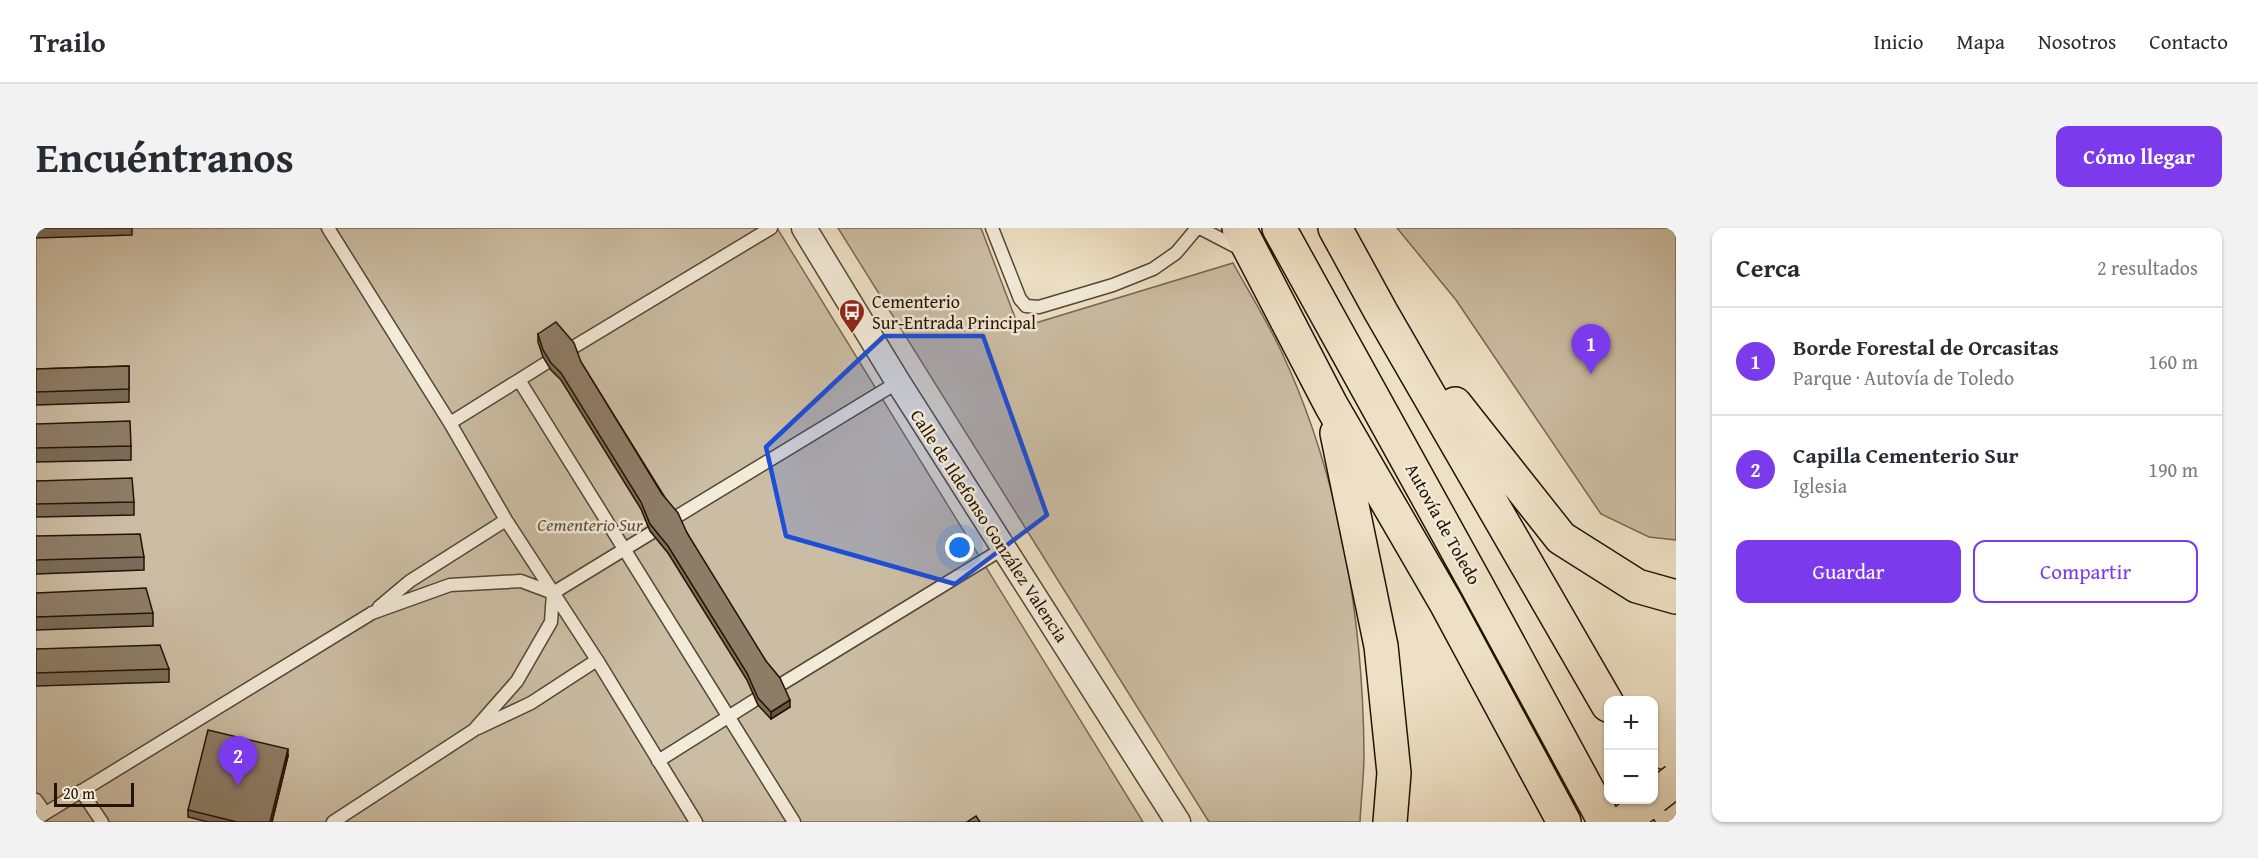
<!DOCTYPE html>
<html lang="es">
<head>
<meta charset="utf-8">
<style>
	:root { --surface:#fff; --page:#f2f2f3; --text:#2b2b33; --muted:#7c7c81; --line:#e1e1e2; --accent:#7c3aed }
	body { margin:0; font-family:"Gentium Book Plus",serif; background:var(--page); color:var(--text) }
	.controls { position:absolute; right:18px; bottom:18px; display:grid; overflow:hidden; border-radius:12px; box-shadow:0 2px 4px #0004 }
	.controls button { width:54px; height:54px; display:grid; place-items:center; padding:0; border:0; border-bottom:2px solid var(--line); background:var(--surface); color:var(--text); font:30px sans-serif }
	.scale { position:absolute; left:18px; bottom:15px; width:80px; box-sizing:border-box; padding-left:6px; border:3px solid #241203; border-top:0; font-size:16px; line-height:21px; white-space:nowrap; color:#241203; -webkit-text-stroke:4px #f3ebd9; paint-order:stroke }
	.you { position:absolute; left:924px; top:320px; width:21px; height:21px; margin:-15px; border:4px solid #fff; border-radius:50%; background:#1a73e8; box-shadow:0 0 0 9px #1a73e833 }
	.badge { display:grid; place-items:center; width:39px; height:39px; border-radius:50%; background:var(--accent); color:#fff; font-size:20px; font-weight:700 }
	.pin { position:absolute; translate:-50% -50px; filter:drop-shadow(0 2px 3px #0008) }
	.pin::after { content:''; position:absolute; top:32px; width:21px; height:18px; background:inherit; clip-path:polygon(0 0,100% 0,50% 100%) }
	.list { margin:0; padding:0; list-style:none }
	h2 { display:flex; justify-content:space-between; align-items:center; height:78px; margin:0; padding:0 24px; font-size:26px }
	h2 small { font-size:20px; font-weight:400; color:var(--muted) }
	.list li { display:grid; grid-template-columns:39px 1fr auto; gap:18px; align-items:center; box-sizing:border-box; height:108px; padding:0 24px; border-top:2px solid var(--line) }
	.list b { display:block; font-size:22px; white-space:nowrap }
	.list p { margin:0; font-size:20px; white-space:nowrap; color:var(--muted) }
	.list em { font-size:20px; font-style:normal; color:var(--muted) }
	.actions { display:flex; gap:12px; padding:18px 24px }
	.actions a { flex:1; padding:14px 0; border:2px solid var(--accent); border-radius:12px; text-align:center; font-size:21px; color:var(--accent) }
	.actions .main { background:var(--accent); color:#fff }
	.map { position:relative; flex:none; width:1640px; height:594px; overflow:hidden; border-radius:12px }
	header { display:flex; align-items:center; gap:36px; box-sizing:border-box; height:84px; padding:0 30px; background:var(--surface); border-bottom:2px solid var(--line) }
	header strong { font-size:28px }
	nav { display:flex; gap:33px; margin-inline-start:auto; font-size:21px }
	.intro { display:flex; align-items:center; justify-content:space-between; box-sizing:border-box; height:144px; padding:0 36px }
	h1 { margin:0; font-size:42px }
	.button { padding:15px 27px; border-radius:12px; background:var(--accent); color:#fff; font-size:21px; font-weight:700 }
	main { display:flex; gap:36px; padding:0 36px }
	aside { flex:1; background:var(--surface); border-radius:12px; box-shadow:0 2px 4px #0004 }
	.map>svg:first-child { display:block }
</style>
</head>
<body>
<header>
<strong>Trailo</strong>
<nav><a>Inicio</a><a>Mapa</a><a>Nosotros</a><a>Contacto</a></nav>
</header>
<div class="intro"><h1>Encuéntranos</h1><a class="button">Cómo llegar</a></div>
<main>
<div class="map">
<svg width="1640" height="594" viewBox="0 0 1640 594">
	<rect width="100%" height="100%" fill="#ede0c4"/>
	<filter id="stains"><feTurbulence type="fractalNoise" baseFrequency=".00333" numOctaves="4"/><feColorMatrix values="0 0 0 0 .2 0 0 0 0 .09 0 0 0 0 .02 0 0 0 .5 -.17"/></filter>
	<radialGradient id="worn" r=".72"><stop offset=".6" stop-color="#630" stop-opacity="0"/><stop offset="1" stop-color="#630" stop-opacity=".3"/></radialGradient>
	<!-- green -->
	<path fill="#cbbda3" stroke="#786853" stroke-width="1.5" d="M 0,0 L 741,0 L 1107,594 L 0,594 Z
		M 802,0 L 945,0 L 983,100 L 1197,35 C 1214,66 1233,96 1247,127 C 1304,250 1327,391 1328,526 C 1328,548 1325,571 1324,594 L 1173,594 Z
		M 1361,0 L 1640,0 L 1640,312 L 1613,309 L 1565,286 L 1420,72 Z"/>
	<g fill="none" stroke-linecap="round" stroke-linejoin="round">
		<defs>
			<path id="service" d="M 292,0 L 414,195 L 470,292 L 561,432 L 660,594
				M 956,0 L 984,71 L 990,78 L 1003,79 L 1077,57 L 1117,41 L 1140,25 L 1161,0
				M 1164,0 L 1206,22
				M 536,120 L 735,0
				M 483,152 L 510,135
				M 414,195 L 483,152 L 758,594
				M 640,289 L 862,154
				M 517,365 L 615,305
				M 343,379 L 374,353 L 470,292
				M 744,457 L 968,320
				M 442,500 L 495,475 L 561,432
				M 622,533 L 719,472
				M 45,563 L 66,594
				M 0,572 L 9,585
				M 0,591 L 336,385 L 414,357 L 485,353 L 517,365
				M 297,594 L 438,502 L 481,453 L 515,394 L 517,365"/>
			<path id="minor" d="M 768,0 L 862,154 L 1142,594"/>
			<path id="motorway" d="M 1203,0 L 1295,177 L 1410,375 L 1528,594
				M 1243,0 L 1441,358 L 1569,594
				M 1299,0 L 1345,84 L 1572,477
				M 1419,176 L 1525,310 L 1601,358 L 1640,369
				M 1301,205 L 1345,418 L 1358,545 L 1354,594
				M 1618,557 L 1639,594
				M 1588,594 L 1614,572"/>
		</defs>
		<!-- service casing -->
		<use href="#service" stroke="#564633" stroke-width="15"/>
		<!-- minor casing -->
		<use href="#minor" stroke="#564633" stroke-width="27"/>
		<!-- motorway casing -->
		<use href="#motorway" stroke="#241203" stroke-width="36"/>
		<!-- service -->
		<use href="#service" stroke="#f3ebd9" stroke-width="12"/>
		<!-- minor -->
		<use href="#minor" stroke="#f3ebd9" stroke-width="24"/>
		<!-- motorway -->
		<use href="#motorway" stroke="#ede0c4" stroke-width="33"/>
		<defs>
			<path id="motorway-bridge" d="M 1618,569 L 1640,552"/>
		</defs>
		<!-- motorway-bridge casing -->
		<use href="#motorway-bridge" stroke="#241203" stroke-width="36" stroke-linecap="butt"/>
		<!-- motorway-bridge -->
		<use href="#motorway-bridge" stroke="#ede0c4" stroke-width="33"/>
	</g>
	<!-- wall -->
	<path fill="#796c59" stroke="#241203" stroke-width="1.5" d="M 0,0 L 96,0 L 96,7 L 0,10 Z
		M 502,106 L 545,134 L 651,305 L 754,479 L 735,491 L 722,477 L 711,452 L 632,325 L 614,303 L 605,281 L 525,152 L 515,142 L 507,129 L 502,114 Z
		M 93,138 L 93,174 L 0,177 L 0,141 Z
		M 0,196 L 95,218 L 95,232 L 0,234 Z
		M 0,253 L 98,274 L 98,287 L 0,289 Z
		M 0,308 L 108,329 L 108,342 L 0,346 Z
		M 0,365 L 117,385 L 117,398 L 0,402 Z
		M 0,421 L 133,441 L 133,454 L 0,458 Z
		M 252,528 L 236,594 L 172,594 L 152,589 L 152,582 Z"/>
	<!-- shaded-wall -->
	<path fill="#635848" stroke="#241203" stroke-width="1.5" d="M 754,472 L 754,479 L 735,491 L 735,484 Z
		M 252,521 L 252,528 L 236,594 L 234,594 Z"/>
	<!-- building -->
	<path fill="#8d7d67" stroke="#241203" stroke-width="1.5" d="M 520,94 L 538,115 L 545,134 L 626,266 L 642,285 L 651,305 L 730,433 L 744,450 L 754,472 L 735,484 L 722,470 L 711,445 L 632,318 L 614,296 L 605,274 L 525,145 L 515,135 L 507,122 L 502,106 Z
		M 93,138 L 93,161 L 0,164 L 0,141 Z
		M 94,193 L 95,218 L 0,220 L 0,196 Z
		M 96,250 L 98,274 L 0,276 L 0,253 Z
		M 104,306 L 108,329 L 0,332 L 0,308 Z
		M 110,360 L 117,385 L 0,389 L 0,365 Z
		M 124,417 L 133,441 L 0,445 L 0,421 Z
		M 172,502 L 252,521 L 234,594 L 201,594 L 152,582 Z
		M 940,588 L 944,594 L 931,594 Z"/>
	<!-- marked area -->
	<path fill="#1d4ed8" fill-opacity="0.2" stroke="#1d4ed8" stroke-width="4.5" stroke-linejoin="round" d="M 848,108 L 947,108 L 1011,287 L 919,356 L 750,308 L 730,219 Z"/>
	<!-- icons -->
	<defs>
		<symbol id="bus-pin" viewBox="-11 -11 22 30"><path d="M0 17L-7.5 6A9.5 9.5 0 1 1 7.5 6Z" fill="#8f2418" stroke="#f3ebd9"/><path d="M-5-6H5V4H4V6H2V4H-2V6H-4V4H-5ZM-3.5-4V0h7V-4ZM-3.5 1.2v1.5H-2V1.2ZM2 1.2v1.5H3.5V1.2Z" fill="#fff"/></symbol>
	</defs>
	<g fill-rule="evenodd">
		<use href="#bus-pin" x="801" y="69" width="30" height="40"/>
	</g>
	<g text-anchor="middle" stroke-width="5" stroke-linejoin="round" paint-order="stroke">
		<!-- poi labels -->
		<g font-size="18" fill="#241203" stroke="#f3ebd9" text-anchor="start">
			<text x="836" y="80">Cementerio<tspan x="836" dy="21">Sur-Entrada Principal</tspan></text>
		</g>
		<!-- street labels -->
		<g font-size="18" fill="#241203" stroke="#f3ebd9">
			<text transform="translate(1407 296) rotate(61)" y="6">Autovía de Toledo</text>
			<text transform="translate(953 298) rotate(57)" y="6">Calle de Ildefonso González Valencia</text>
		</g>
		<!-- park labels -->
		<g font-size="18" font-style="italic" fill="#5e4e3b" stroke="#f3ebd9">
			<text x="554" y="303">Cementerio Sur</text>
		</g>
	</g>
	<rect width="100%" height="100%" filter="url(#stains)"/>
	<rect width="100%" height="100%" fill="url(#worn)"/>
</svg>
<div class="controls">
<button>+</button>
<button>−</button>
</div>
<div class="scale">20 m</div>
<div class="you"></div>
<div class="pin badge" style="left:1555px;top:146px">1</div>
<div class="pin badge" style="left:202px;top:558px">2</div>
</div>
<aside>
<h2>Cerca<small>2 resultados</small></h2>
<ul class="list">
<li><span class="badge">1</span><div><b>Borde Forestal de Orcasitas</b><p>Parque · Autovía de Toledo</p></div><em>160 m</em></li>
<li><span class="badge">2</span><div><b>Capilla Cementerio Sur</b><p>Iglesia</p></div><em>190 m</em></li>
</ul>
<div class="actions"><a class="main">Guardar</a><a>Compartir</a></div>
</aside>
</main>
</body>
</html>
